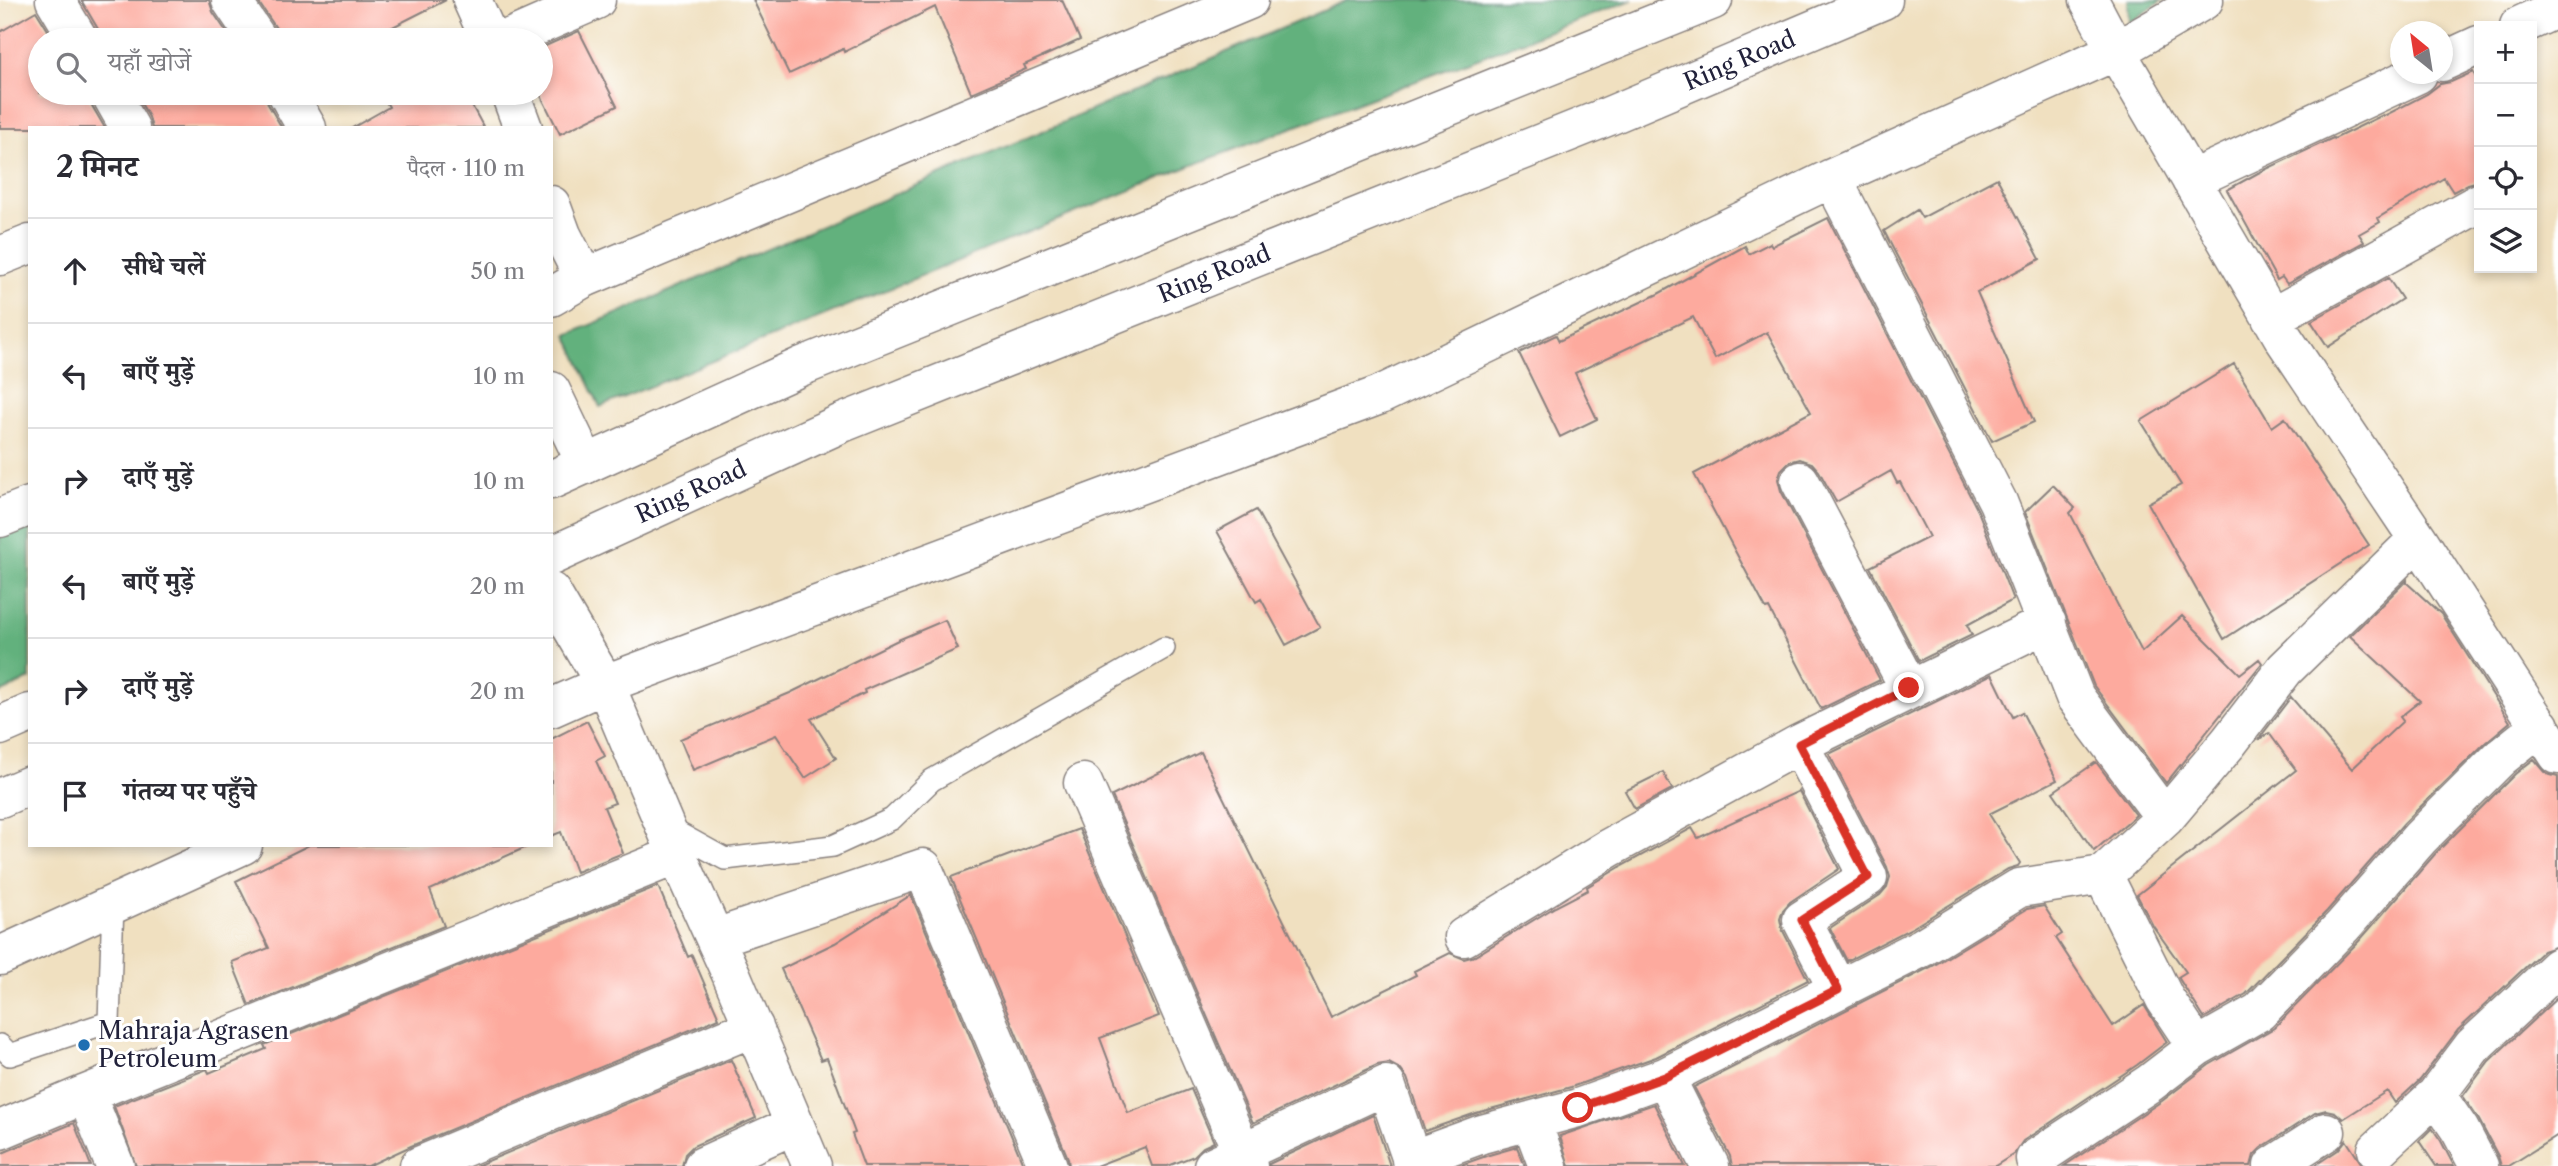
<!DOCTYPE html>
<html lang="hi">
<head>
<meta charset="utf-8">
<style>
	:root { --surface:#fff; --page:#f2f2f3; --text:#2b2b33; --muted:#7c7c81; --line:#e1e1e2 }
	body { margin:0; font-family:"Libre Caslon Text","Noto Serif Devanagari",serif; background:var(--page); color:var(--text) }
	.controls { position:absolute; right:21px; top:21px; display:grid; overflow:hidden; border-radius:0px; box-shadow:0 4px 10px #0003 }
	.controls button { width:63px; height:63px; display:grid; place-items:center; padding:0; border:0; border-bottom:2px solid var(--line); background:var(--surface); color:var(--text); font:35px sans-serif }
	.compass { position:absolute; left:2390px; top:21px; width:63px; height:63px; border-radius:50%; background:var(--surface); box-shadow:0 4px 10px #0003; rotate:330deg }
	.stop { position:absolute; width:21px; height:21px; margin:-16px; border:5px solid #d93025; border-radius:50%; background:#fff }
	.stop.end { background:#d93025; border-color:#fff; box-shadow:0 2px 7px #0008 }
	.list { margin:0; padding:0; list-style:none }
	h2 { display:flex; justify-content:space-between; align-items:center; height:91px; margin:0; padding:0 28px; font-size:30px }
	h2 small { font-size:23px; font-weight:400; color:var(--muted) }
	.list li { display:grid; grid-template-columns:46px 1fr auto; gap:21px; align-items:center; box-sizing:border-box; height:105px; padding:0 28px; border-top:2px solid var(--line) }
	.list b { display:block; font-size:26px; white-space:nowrap }
	.list em { font-size:23px; font-style:normal; color:var(--muted) }
	.icon { flex:none; width:38px; height:38px; fill:none; stroke:currentColor; stroke-width:2; stroke-linecap:round; stroke-linejoin:round }
	.map { position:relative; flex:none; width:2558px; height:1166px; overflow:hidden }
	.search { position:absolute; background:var(--surface); box-shadow:0 4px 10px #0003; left:28px; top:28px; width:525px; height:77px; display:flex; align-items:center; gap:18px; box-sizing:border-box; padding:0 24px; border-radius:38px; color:var(--muted); font-size:26px }
	.panel { position:absolute; background:var(--surface); box-shadow:0 4px 10px #0003; left:28px; top:126px; width:525px; height:721px; border-radius:0px }
	.map>svg:first-child { display:block }
</style>
</head>
<body>
<div class="map">
<svg width="2558" height="1166" viewBox="0 0 2558 1166">
	<rect width="100%" height="100%" fill="#fff"/>
	<filter id="ink" filterUnits="userSpaceOnUse"><feTurbulence type="fractalNoise" baseFrequency=".0143" numOctaves="2"/><feDisplacementMap in="SourceGraphic" scale="14" xChannelSelector="R" yChannelSelector="G"/><feConvolveMatrix kernelMatrix="1 2 1 2 8 2 1 2 1" color-interpolation-filters="sRGB"/></filter>
	<filter id="wash" filterUnits="userSpaceOnUse"><feTurbulence type="fractalNoise" baseFrequency=".00686" numOctaves="4" result="noise"/><feDisplacementMap in="SourceGraphic" scale="28" xChannelSelector="R" yChannelSelector="G"/><feGaussianBlur stdDeviation="1.57" result="paint"/><feColorMatrix in="noise" values="0 0 0 0 0 0 0 0 0 0 0 0 0 0 0 0 0 1.4 0 .05"/><feComposite in="paint" operator="in"/></filter>
	<g filter="url(#wash)">
		<rect width="100%" height="100%" fill="#f0e0c0"/>
		<!-- forest -->
		<path fill="#62b17d" stroke="#426a5c" stroke-width="2" d="M 1348,0 L 1632,0 L 1190,166 L 600,407 L 567,335 Z
			M 2128,0 L 2163,0 L 2129,23 Z
			M 30,506 L 30,679 L 0,693 L 0,518 Z"/>
		<g id="blocks">
			<!-- building -->
			<path fill="#fdaa9e" d="M 81,0 L 209,0 L 213,12 L 232,40 L 101,40 L 98,29 Z
				M 257,0 L 446,0 L 367,40 L 280,40 L 276,28 Z
				M 753,0 L 1062,0 L 1080,40 L 1024,65 L 1026,69 L 971,93 L 935,7 L 844,52 L 843,49 L 789,74 Z
				M 36,11 L 54,40 L 40,40 L 40,93 L 88,93 L 91,104 L 105,128 L 0,128 L 0,32 Z
				M 579,31 L 617,106 L 560,134 L 541,96 L 541,48 Z
				M 2473,72 L 2479,83 L 2479,181 L 2468,184 L 2453,192 L 2444,178 L 2378,218 L 2380,222 L 2359,234 L 2364,242 L 2287,284 L 2282,277 L 2277,280 L 2227,190 L 2258,173 L 2333,138 L 2334,139 L 2383,115 L 2384,116 L 2427,94 L 2440,84 L 2451,82 Z
				M 135,93 L 265,93 L 268,104 L 282,128 L 152,128 L 149,117 Z
				M 381,93 L 465,93 L 484,128 L 352,128 L 389,107 Z
				M 1997,178 L 2040,259 L 1977,292 L 2034,422 L 1992,441 L 1884,231 L 1917,210 L 1922,218 Z
				M 1828,218 L 1978,511 L 2013,600 L 1967,625 L 1972,635 L 1919,661 L 1870,567 L 1929,537 L 1900,482 L 1897,483 L 1891,471 L 1836,502 L 1819,471 L 1812,463 L 1800,459 L 1789,462 L 1781,470 L 1778,479 L 1781,491 L 1880,680 L 1821,709 L 1769,608 L 1766,609 L 1694,474 L 1811,412 L 1767,332 L 1715,359 L 1693,317 L 1575,373 L 1597,419 L 1560,437 L 1519,353 L 1556,335 L 1559,341 L 1658,294 L 1745,246 L 1749,254 L 1770,243 L 1772,246 Z
				M 2388,278 L 2402,299 L 2328,347 L 2311,321 Z
				M 2234,364 L 2272,427 L 2285,418 L 2369,545 L 2224,639 L 2148,503 L 2181,485 L 2141,421 Z
				M 2053,485 L 2075,508 L 2070,513 L 2142,652 L 2182,616 L 2240,674 L 2259,659 L 2262,663 L 2166,783 L 2094,686 L 2025,512 Z
				M 1256,510 L 1320,627 L 1286,645 L 1261,599 L 1256,602 L 1217,531 Z
				M 2407,580 L 2407,583 L 2441,614 L 2510,722 L 2485,743 L 2404,823 L 2327,911 L 2246,994 L 2204,1018 L 2178,977 L 2186,972 L 2153,926 L 2137,895 L 2296,770 L 2269,733 L 2258,740 L 2291,697 L 2352,769 L 2403,721 L 2400,717 L 2420,701 L 2350,636 Z
				M 945,620 L 958,649 L 864,690 L 865,693 L 811,719 L 836,758 L 805,778 L 776,735 L 693,770 L 680,739 L 790,693 L 898,640 Z
				M 1992,674 L 2013,717 L 2022,712 L 2057,780 L 1989,814 L 2020,863 L 2018,866 L 2008,869 L 1912,928 L 1847,961 L 1830,928 L 1880,895 L 1887,887 L 1890,877 L 1887,867 L 1829,754 Z
				M 587,721 L 605,756 L 596,761 L 615,803 L 604,807 L 623,853 L 576,872 L 561,832 L 551,836 L 551,739 Z
				M 1201,752 L 1331,1017 L 1416,975 L 1414,971 L 1450,953 L 1464,959 L 1475,956 L 1555,907 L 1588,890 L 1587,887 L 1620,867 L 1692,828 L 1698,838 L 1799,791 L 1839,869 L 1790,902 L 1783,910 L 1780,919 L 1782,929 L 1808,980 L 1656,1057 L 1571,1087 L 1476,1113 L 1425,1131 L 1407,1078 L 1400,1069 L 1389,1063 L 1377,1065 L 1253,1123 L 1112,796 Z
				M 2534,759 L 2547,774 L 2558,777 L 2558,946 L 2543,951 L 2458,1030 L 2420,1080 L 2395,1103 L 2387,1091 L 2343,1119 L 2335,1112 L 2326,1110 L 2315,1113 L 2261,1148 L 2254,1155 L 2251,1166 L 2064,1166 L 2162,1101 L 2209,1065 L 2274,1028 L 2359,941 L 2436,853 L 2515,774 Z
				M 2096,762 L 2136,815 L 2094,851 L 2053,792 Z
				M 1663,772 L 1672,789 L 1635,809 L 1625,791 Z
				M 1079,829 L 1159,1016 L 1100,1038 L 1128,1113 L 1191,1089 L 1214,1142 L 1203,1147 L 1194,1156 L 1168,1166 L 1152,1166 L 1145,1147 L 1096,1166 L 1069,1166 L 1068,1158 L 951,877 Z
				M 309,845 L 531,845 L 430,890 L 444,926 L 249,1005 L 232,962 L 269,948 L 236,881 Z
				M 658,886 L 688,957 L 692,955 L 719,1018 L 411,1146 L 368,1166 L 136,1166 L 114,1106 L 207,1069 L 209,1073 L 266,1049 L 264,1045 Z
				M 911,895 L 1024,1166 L 864,1166 L 852,1134 L 855,1133 L 827,1058 L 821,1060 L 781,969 L 835,943 Z
				M 2044,906 L 2062,934 L 2056,938 L 2113,1026 L 2144,1005 L 2167,1042 L 2137,1065 L 2023,1141 L 2014,1154 L 1995,1166 L 1732,1166 L 1730,1156 L 1694,1087 L 1933,966 L 2027,909 Z
				M 2558,997 L 2558,1135 L 2509,1166 L 2501,1166 L 2498,1156 L 2479,1120 L 2463,1096 L 2489,1061 Z
				M 731,1060 L 756,1118 L 693,1146 L 685,1154 L 682,1166 L 476,1166 Z
				M 1654,1104 L 1685,1166 L 1569,1166 L 1560,1136 Z
				M 1373,1115 L 1390,1166 L 1269,1166 L 1269,1164 Z
				M 74,1123 L 91,1166 L 0,1166 L 0,1154 Z
				M 2432,1128 L 2441,1141 L 2454,1166 L 2436,1166 L 2419,1141 Z
				M 2346,1140 L 2363,1166 L 2314,1166 L 2338,1150 Z
				M 1517,1147 L 1525,1166 L 1458,1166 L 1489,1155 Z"/>
		</g>
	</g>
	<g filter="url(#ink)">
		<use href="#blocks" fill-opacity="0" stroke="#89817e" stroke-width="2"/>
		<g fill="none" stroke-linecap="round" stroke-linejoin="round">
			<defs>
				<path id="lane" d="M 669,828 L 725,859 L 833,846 L 892,819 L 932,780 L 1164,648
					M 0,1045 L 10,1055 L 109,1022 L 113,903"/>
				<path id="street" d="M 55,0 L 79,40
					M 231,0 L 258,40
					M 472,0 L 490,40
					M 2089,0 L 2116,51 L 2204,0
					M 2519,26 L 2558,8
					M 505,40 L 596,0
					M 2442,62 L 2479,45
					M 110,93 L 130,128
					M 287,93 L 307,128
					M 510,93 L 523,128
					M 1832,178 L 1998,502 L 2075,697 L 2165,818
					M 2191,180 L 2418,74
					M 551,205 L 562,235 L 584,278
					M 0,256 L 30,244
					M 2271,318 L 2479,203
					M 551,391 L 586,464
					M 1800,481 L 1909,688
					M 551,592 L 605,684 L 677,855 L 731,974 L 812,1166
					M 551,708 L 605,684 L 1380,395 L 1832,178 L 2116,51 L 2284,339 L 2418,539 L 2558,755
					M 1799,744 L 1868,877 L 1802,920 L 1838,990
					M 1083,783 L 1248,1166
					M 1464,937 L 1609,848 L 1799,744 L 2047,623
					M 716,938 L 923,868 L 1048,1166
					M 0,956 L 243,845
					M 2197,1047 L 2165,999 L 2103,875 L 2165,818 L 2229,742 L 2285,669 L 2418,539
					M 1665,1077 L 1923,947 L 2019,888 L 2103,875
					M 1531,1121 L 1548,1166
					M 0,1130 L 86,1094
					M 2377,1150 L 2436,1095
					M 1411,1160 L 1482,1134 L 1578,1108 L 1665,1077 L 1710,1166
					M 115,1166 L 86,1094 L 677,855
					M 419,1166 L 754,1027
					M 703,1166 L 794,1125
					M 1213,1166 L 1386,1085 L 1414,1166
					M 2039,1166 L 2035,1159 L 2150,1083 L 2197,1047 L 2259,1012 L 2343,926 L 2420,838 L 2500,758 L 2540,726
					M 2273,1166 L 2326,1132
					M 2479,1166 L 2460,1130 L 2436,1095 L 2473,1046 L 2558,967"/>
				<path id="secondary" d="M 551,297 L 584,278 L 1249,0
					M 0,518 L 30,506"/>
				<g id="primary">
					<path d="M 551,480 L 800,367 L 1713,0"/>
					<path id="s1" d="M 551,556 L 842,423 L 1609,116 L 1883,0"/>
					<path d="M 0,726 L 30,713"/>
					<path d="M 0,798 L 30,785"/>
				</g>
			</defs>
			<!-- lane casing -->
			<use href="#lane" stroke="#89817e" stroke-width="24"/>
			<!-- street casing -->
			<use href="#street" stroke="#89817e" stroke-width="41"/>
			<!-- secondary casing -->
			<use href="#secondary" stroke="#89817e" stroke-width="41"/>
			<!-- primary casing -->
			<use href="#primary" stroke="#89817e" stroke-width="41"/>
			<!-- lane -->
			<use href="#lane" stroke="#fff" stroke-width="21"/>
			<!-- street -->
			<use href="#street" stroke="#fff" stroke-width="38"/>
			<!-- secondary -->
			<use href="#secondary" stroke="#fff" stroke-width="38"/>
			<!-- primary -->
			<use href="#primary" stroke="#fff" stroke-width="38"/>
		</g>
	</g>
	<g fill="none" stroke-linecap="round" stroke-linejoin="round" filter="url(#ink)">
		<!-- route -->
		<path stroke="#d93025" stroke-width="9" d="M 1578,1108 L 1665,1077 L 1838,990 L 1802,920 L 1868,877 L 1799,744 L 1909,688"/>
	</g>
	<!-- markers -->
	<circle fill="#1f6fb2" stroke="#fff" stroke-width="2.5" cx="84" cy="1045" r="7"/>
	<g text-anchor="middle" stroke-width="6" stroke-linejoin="round" paint-order="stroke">
		<!-- street labels -->
		<g font-size="24" fill="#22223b" stroke="#fff">
			<text dy="8" stroke="none"><textPath href="#s1" startOffset="1288">Ring Road</textPath></text>
			<text dy="8" stroke="none"><textPath href="#s1" startOffset="721">Ring Road</textPath></text>
			<text dy="8" stroke="none"><textPath href="#s1" startOffset="154">Ring Road</textPath></text>
		</g>
		<!-- poi labels -->
		<g font-size="24" fill="#22223b" stroke="#fff" text-anchor="start">
			<text x="98" y="1039">Mahraja Agrasen<tspan x="98" dy="28">Petroleum</tspan></text>
		</g>
	</g>
</svg>
<div class="controls">
<button>+</button>
<button>−</button>
<button><svg class="icon" aria-label="locate" viewBox="0 0 24 24"><circle cx="12" cy="12" r="6"/><path d="M12 2v4M12 18v4M2 12h4M18 12h4"/></svg></button>
<button><svg class="icon" aria-label="layers" viewBox="0 0 24 24"><path d="M12 4l9 5-9 5-9-5zM3 14l9 5 9-5"/></svg></button>
</div>
<svg class="compass" viewBox="-18 -18 36 36"><path d="M0-13l5 13h-10z" fill="#e53935"/><path d="M0 13l5-13h-10z" fill="#7c7c81"/></svg>
<div class="stop" style="left:1578px;top:1108px"></div>
<div class="stop end" style="left:1909px;top:688px"></div>
<div class="search"><svg class="icon" aria-label="search" viewBox="0 0 24 24"><circle cx="10" cy="10" r="6"/><path d="M15 15l6 6"/></svg>यहाँ खोजें</div>
<section class="panel">
<h2>2 मिनट<small>पैदल · 110 m</small></h2>
<ul class="list">
<li><svg class="icon" aria-label="ahead" viewBox="0 0 24 24"><path d="M12 20V5M6 11l6-6 6 6"/></svg><div><b>सीधे चलें</b></div><em>50 m</em></li>
<li><svg class="icon" aria-label="left" viewBox="0 0 24 24"><path d="M17 20v-9H6M10 6l-5 5 5 5"/></svg><div><b>बाएँ मुड़ें</b></div><em>10 m</em></li>
<li><svg class="icon" aria-label="right" viewBox="0 0 24 24"><path d="M7 20v-9h11M14 6l5 5-5 5"/></svg><div><b>दाएँ मुड़ें</b></div><em>10 m</em></li>
<li><svg class="icon" aria-label="left" viewBox="0 0 24 24"><path d="M17 20v-9H6M10 6l-5 5 5 5"/></svg><div><b>बाएँ मुड़ें</b></div><em>20 m</em></li>
<li><svg class="icon" aria-label="right" viewBox="0 0 24 24"><path d="M7 20v-9h11M14 6l5 5-5 5"/></svg><div><b>दाएँ मुड़ें</b></div><em>20 m</em></li>
<li><svg class="icon" aria-label="arrive" viewBox="0 0 24 24"><path d="M6 21V4h12l-3 4 3 4H6"/></svg><div><b>गंतव्य पर पहुँचे</b></div></li>
</ul>
</section>
</div>
</body>
</html>
